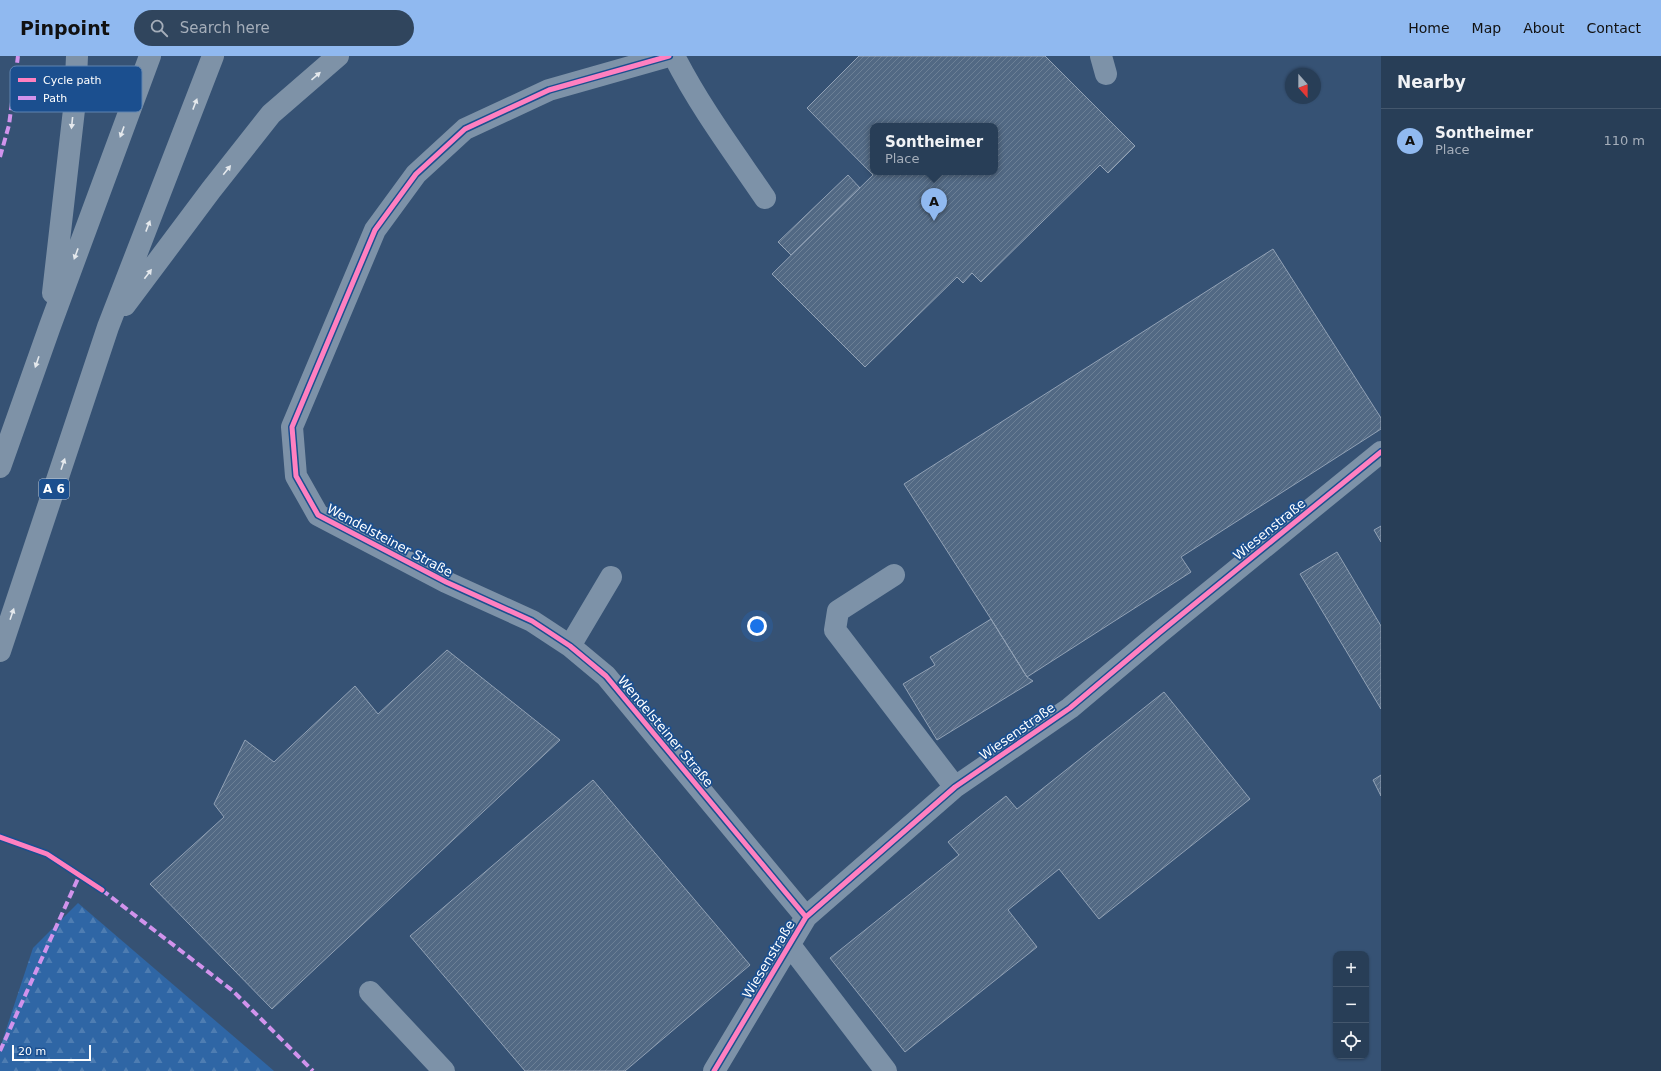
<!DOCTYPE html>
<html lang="en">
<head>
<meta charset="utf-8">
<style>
	:root { --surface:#283e57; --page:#30455d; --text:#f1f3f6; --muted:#a5aeba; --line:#44576d; --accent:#90b9f0 }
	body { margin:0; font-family:"DejaVu Sans",sans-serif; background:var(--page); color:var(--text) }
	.controls { position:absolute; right:12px; bottom:12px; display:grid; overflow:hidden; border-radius:8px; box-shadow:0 1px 3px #0004 }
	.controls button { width:36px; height:36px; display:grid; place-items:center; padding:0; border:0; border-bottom:1px solid var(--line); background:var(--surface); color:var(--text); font:20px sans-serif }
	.compass { position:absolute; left:1285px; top:12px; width:36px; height:36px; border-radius:50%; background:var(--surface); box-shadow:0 1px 3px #0004; rotate:159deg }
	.scale { position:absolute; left:12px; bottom:10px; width:79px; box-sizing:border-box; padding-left:4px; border:2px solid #fff; border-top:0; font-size:11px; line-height:14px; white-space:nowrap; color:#fff; -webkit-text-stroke:3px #1b4f8f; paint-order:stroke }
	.you { position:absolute; left:757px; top:570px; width:14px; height:14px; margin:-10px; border:3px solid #fff; border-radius:50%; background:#1a73e8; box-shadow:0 0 0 6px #1a73e833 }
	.badge { display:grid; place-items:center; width:26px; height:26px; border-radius:50%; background:var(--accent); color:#111; font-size:13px; font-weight:700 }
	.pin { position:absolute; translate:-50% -33px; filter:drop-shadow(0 1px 2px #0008) }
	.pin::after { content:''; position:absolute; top:21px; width:14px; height:12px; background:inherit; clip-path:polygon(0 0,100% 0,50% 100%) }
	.popup { position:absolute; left:870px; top:67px; width:128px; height:52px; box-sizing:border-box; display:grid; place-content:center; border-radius:8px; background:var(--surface); filter:drop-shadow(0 1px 3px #0005); font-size:13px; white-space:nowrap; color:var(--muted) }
	.popup b { font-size:15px; color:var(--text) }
	.popup::after { content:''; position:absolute; left:50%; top:100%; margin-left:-8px; border:8px solid transparent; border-top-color:var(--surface) }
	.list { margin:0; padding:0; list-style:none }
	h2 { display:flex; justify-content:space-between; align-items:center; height:52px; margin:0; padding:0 16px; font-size:17px }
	h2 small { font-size:13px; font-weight:400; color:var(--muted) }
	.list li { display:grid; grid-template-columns:26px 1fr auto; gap:12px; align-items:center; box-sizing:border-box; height:64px; padding:0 16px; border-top:1px solid var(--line) }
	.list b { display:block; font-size:15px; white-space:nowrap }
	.list p { margin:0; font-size:13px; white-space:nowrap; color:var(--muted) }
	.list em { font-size:13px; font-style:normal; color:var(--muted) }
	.icon { flex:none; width:22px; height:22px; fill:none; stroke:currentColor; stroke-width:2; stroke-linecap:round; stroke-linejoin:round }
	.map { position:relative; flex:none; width:1381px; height:1015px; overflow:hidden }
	header { display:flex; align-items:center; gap:24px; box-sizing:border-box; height:56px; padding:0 20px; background:var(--accent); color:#111 }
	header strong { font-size:19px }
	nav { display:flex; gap:22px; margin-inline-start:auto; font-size:14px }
	.search { width:280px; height:36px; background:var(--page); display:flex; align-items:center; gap:10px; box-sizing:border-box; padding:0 14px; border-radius:22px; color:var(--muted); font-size:15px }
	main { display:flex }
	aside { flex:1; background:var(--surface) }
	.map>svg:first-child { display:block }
</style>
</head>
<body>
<header>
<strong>Pinpoint</strong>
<div class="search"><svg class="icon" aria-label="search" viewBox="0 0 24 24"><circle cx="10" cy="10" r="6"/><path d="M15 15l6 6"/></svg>Search here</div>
<nav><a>Home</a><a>Map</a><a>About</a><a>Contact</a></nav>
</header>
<main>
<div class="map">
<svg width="1381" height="1015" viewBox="0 0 1381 1015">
	<defs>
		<pattern id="forest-firs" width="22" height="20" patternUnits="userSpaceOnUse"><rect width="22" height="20" fill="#2f66a5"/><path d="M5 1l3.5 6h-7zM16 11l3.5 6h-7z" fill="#4e7db2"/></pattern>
		<pattern id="building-hatch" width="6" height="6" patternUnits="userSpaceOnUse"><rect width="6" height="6" fill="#526984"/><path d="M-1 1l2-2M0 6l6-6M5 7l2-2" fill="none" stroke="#6c8096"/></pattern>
	</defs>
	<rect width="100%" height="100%" fill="#365274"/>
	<!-- forest -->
	<path fill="url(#forest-firs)" d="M 78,847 L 274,1015 L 0,1015 L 0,992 L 33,892 Z"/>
	<!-- building -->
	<path fill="url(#building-hatch)" stroke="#92a2b6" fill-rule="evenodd" d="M 859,0 L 1045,0 L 1135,90 L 1108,117 L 1100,109 L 981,226 L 972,217 L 963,227 L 957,221 L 865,311 L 772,218 L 873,119 L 807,52 ZM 873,70 L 995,70 L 995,116 L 873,116 Z
		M 848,119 L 860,132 L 791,199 L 778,186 Z
		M 1273,193 L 1381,362 L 1381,373 L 1181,501 L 1191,516 L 1027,621 L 991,563 L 904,428 Z
		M 1381,470 L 1381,486 L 1374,474 Z
		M 1337,496 L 1381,570 L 1381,653 L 1300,518 Z
		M 991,563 L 1027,621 L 1033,625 L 937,684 L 903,628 L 935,609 L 930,601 Z
		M 447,594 L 560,684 L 272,953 L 150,828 L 224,761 L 214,748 L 245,684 L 274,706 L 355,630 L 378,658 Z
		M 1164,636 L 1250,743 L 1099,863 L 1059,813 L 1008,854 L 1037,891 L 905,996 L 830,902 L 959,799 L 948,786 L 984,757 L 1006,740 L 1017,753 Z
		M 1381,719 L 1381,740 L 1373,724 Z
		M 593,724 L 750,909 L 625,1015 L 525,1015 L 410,880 Z"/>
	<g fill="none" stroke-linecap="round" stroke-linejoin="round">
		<!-- minor -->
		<path stroke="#7d92a8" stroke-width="22" d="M 669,0 L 549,34 L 465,73 L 416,118 L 375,174 L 292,371 L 296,420 L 318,459 L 446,526 L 532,565 L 570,590 L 606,620 L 806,861
			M 674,0 C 700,51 733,95 765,142
			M 1101,0 L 1106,18
			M 894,519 L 838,555 L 835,574 L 955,731
			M 570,590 L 611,521
			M 789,888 L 886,1015
			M 370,936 L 444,1015
			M 714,1015 L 806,861 L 955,731 L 1070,652 L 1159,577 L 1381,396"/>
		<!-- highway -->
		<path stroke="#7e92a7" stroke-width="22" d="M 53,237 L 75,45 L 77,0
			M 125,249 L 211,134 L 271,58 L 338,0
			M 0,411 L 50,270 L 150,0
			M 0,595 L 108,271 L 213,0"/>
		<!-- quiet -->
		<path stroke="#d193ec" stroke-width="4" stroke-dasharray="8 4" stroke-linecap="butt" d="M 0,101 L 9,69 L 18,0
			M 102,834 L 233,935 L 313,1015
			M 0,995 L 80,818"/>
		<defs>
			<path id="cycleway" d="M 669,0 L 549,34 L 465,73 L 416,118 L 375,174 L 292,371 L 296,420 L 318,459 L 446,526 L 532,565 L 570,590 L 606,620 L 806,861
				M 0,781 L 47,798 L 102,834
				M 714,1015 L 806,861 L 955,731 L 1070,652 L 1159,577 L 1381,396"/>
		</defs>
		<!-- cycleway casing -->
		<use href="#cycleway" stroke="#1b4f8f" stroke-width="8"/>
		<!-- cycleway -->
		<use href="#cycleway" stroke="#ff80c0" stroke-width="5"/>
	</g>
	<!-- one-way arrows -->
	<defs><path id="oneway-solid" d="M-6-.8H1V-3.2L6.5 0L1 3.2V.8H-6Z"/></defs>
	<g fill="#e5e9ed">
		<use href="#oneway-solid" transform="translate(316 20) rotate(-41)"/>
		<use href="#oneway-solid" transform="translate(195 48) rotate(-69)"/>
		<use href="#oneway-solid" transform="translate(72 67) rotate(96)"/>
		<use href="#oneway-solid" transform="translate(122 76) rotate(110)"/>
		<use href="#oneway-solid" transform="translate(227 114) rotate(-51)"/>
		<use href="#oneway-solid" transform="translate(148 170) rotate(-69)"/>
		<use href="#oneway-solid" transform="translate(76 198) rotate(110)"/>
		<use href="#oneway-solid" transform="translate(148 218) rotate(-53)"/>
		<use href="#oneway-solid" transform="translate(37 306) rotate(109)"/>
		<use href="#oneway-solid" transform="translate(63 408) rotate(-71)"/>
		<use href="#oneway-solid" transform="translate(12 558) rotate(-71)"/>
	</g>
	<g text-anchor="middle" stroke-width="3.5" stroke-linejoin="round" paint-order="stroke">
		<!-- shield labels -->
		<rect fill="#1b4f8f" stroke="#bbcadd" stroke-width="1" x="39" y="423" width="30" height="20" rx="3"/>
		<g font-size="12" font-weight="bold" fill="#fff">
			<text x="54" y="437">A 6</text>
		</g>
		<!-- street labels -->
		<g font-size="13" fill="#fff" stroke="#1b4f8f">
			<text transform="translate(1269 473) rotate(-39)" y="5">Wiesenstraße</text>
			<text transform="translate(390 484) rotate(28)" y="5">Wendelsteiner Straße</text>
			<text transform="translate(666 675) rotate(50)" y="5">Wendelsteiner Straße</text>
			<text transform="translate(1017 675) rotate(-35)" y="5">Wiesenstraße</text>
			<text transform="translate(768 903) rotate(-59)" y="5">Wiesenstraße</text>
		</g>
	</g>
	<!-- legend -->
	<rect x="10" y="10" width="132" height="46" rx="6" fill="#1b4f8f" stroke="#5f84b1" stroke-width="1"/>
	<rect x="18" y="22" width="18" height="4" fill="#ff80c0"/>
	<rect x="18" y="40" width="18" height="4" fill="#d193ec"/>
	<g font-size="11" fill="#fff">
		<text x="43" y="28">Cycle path</text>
		<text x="43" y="46">Path</text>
	</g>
</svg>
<div class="controls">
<button>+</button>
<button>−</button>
<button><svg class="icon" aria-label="locate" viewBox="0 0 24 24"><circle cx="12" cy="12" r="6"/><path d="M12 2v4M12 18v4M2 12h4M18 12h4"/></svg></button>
</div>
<svg class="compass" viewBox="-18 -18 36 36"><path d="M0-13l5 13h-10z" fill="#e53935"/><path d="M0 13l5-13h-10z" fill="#a5aeba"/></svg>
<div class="scale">20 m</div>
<div class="you"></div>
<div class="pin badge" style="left:934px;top:165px">A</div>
<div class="popup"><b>Sontheimer</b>Place</div>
</div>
<aside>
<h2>Nearby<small></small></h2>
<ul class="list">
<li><span class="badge">A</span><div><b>Sontheimer</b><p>Place</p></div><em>110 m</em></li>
</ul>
</aside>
</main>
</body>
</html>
